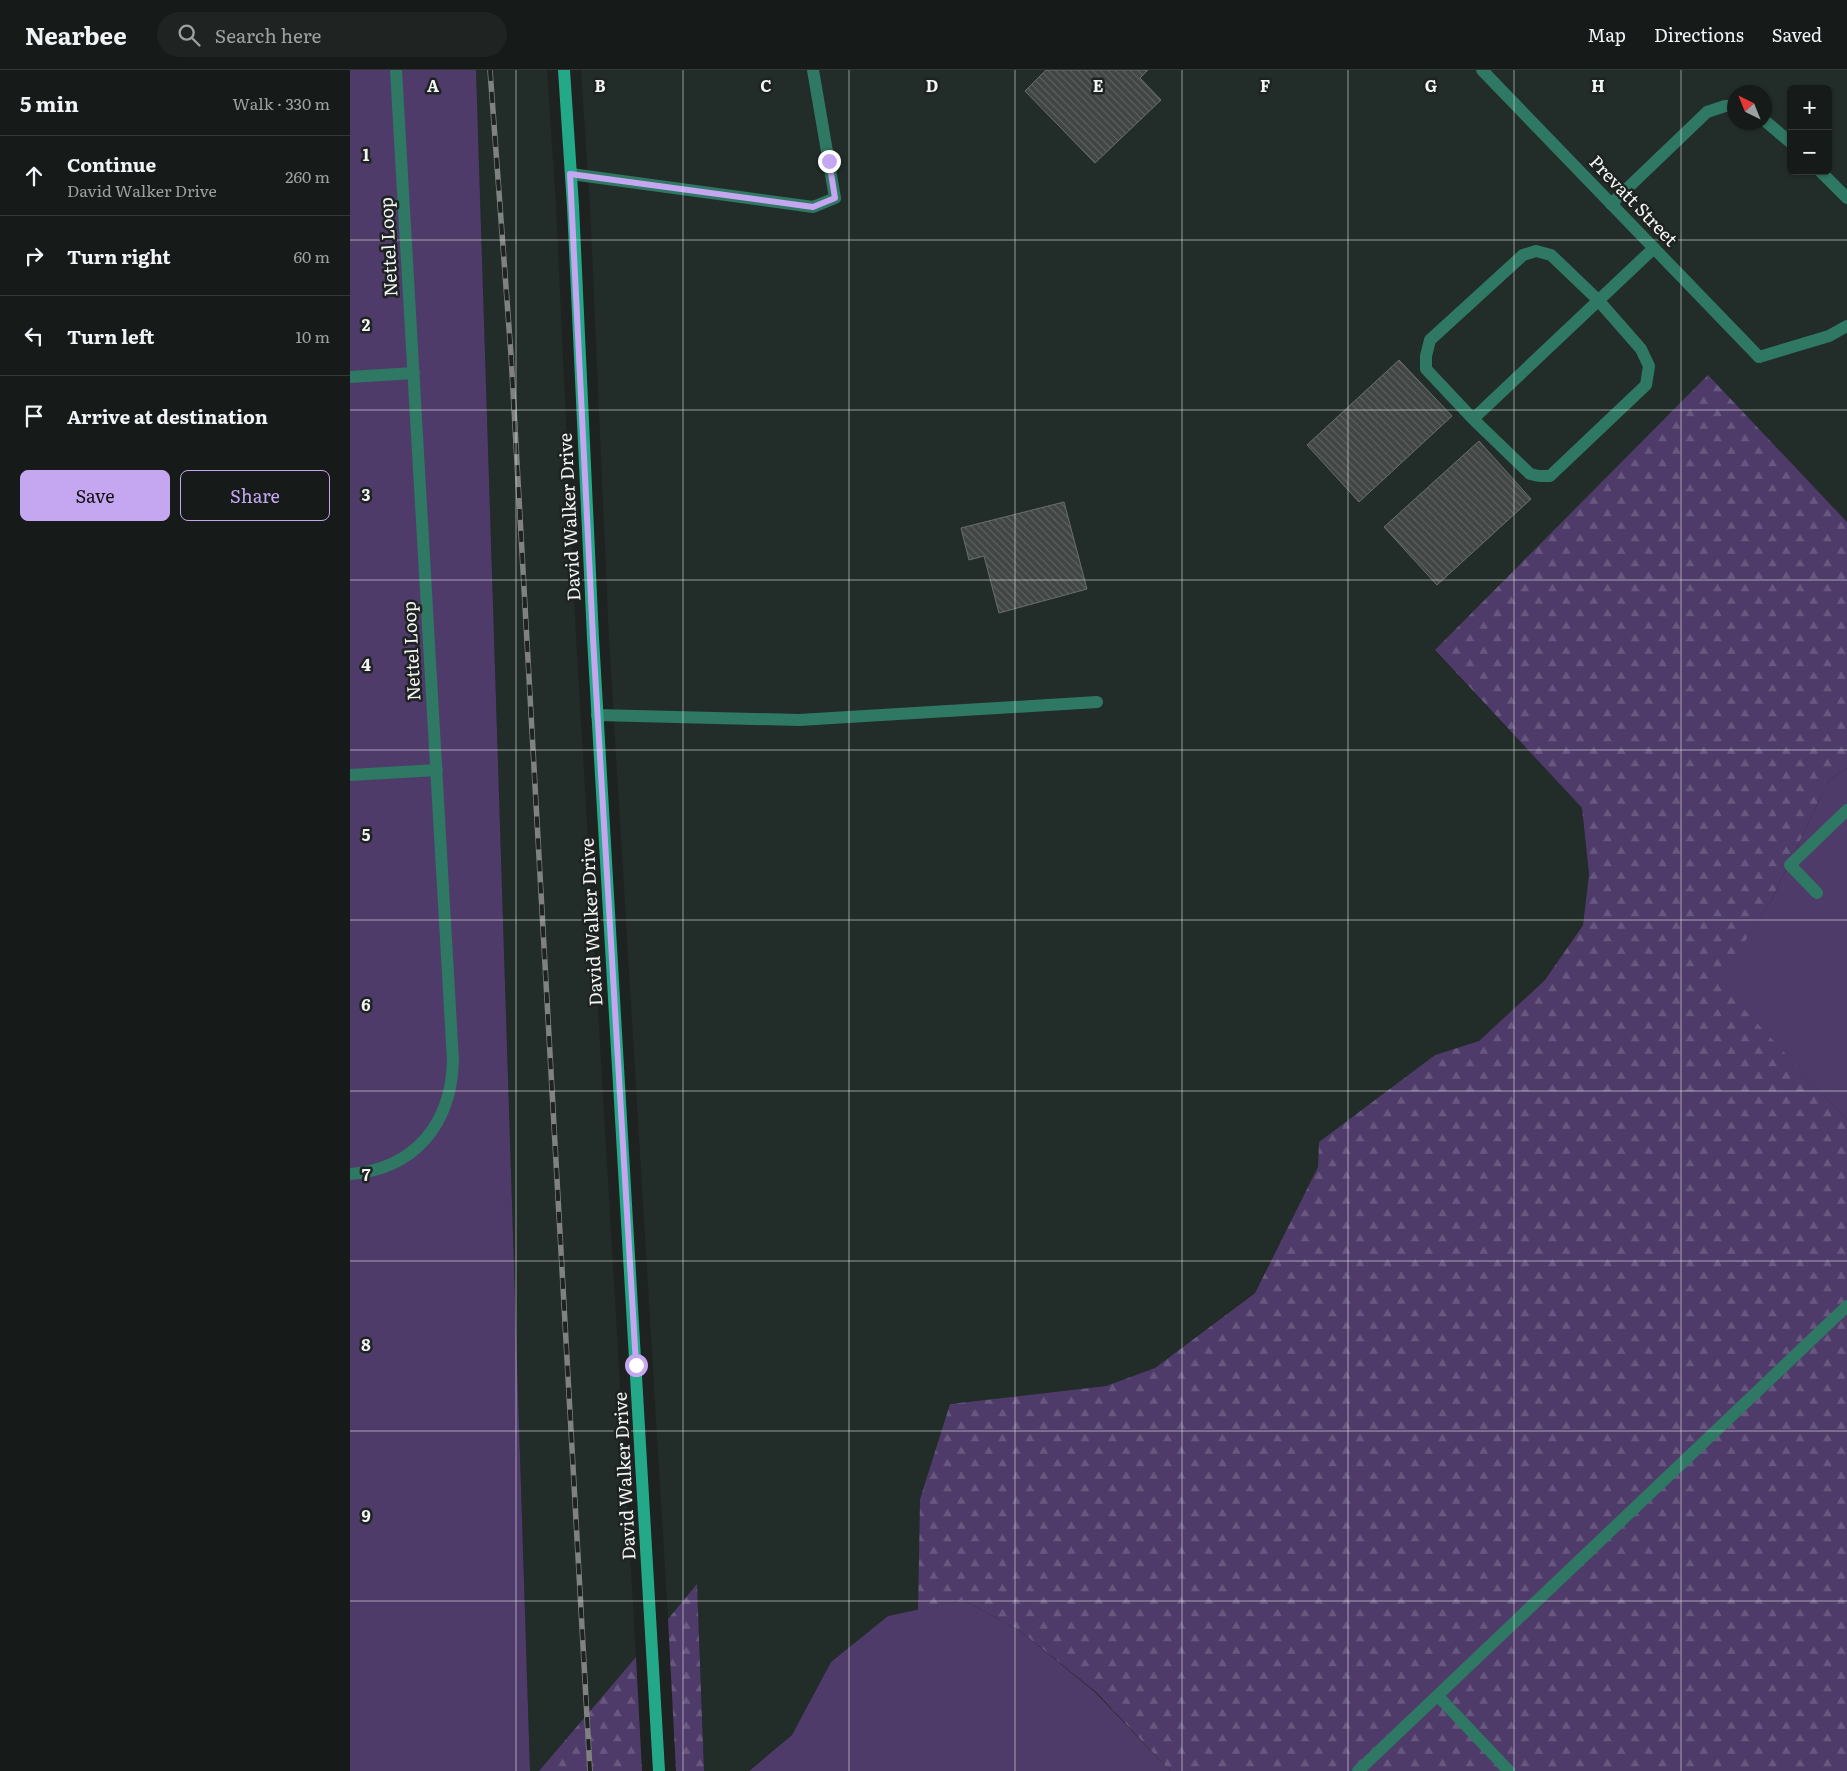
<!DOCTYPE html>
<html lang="en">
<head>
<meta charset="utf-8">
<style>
	:root { --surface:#161a18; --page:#1f2321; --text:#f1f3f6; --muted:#9ea1a2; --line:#353837; --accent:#c5a7f1 }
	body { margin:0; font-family:Literata,serif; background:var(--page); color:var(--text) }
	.controls { position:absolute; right:15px; top:15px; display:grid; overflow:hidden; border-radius:8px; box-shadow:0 1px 4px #0004 }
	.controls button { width:45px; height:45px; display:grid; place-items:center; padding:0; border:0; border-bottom:1px solid var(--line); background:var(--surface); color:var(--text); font:25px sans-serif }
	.compass { position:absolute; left:1377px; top:15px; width:45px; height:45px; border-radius:50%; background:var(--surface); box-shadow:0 1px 4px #0004; rotate:317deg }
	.stop { position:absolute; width:15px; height:15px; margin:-11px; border:4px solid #c5a7f1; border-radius:50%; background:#fff }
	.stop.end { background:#c5a7f1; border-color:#fff; box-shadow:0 1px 5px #0008 }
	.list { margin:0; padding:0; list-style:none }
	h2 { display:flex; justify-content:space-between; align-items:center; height:65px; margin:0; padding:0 20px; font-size:21px }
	h2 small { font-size:16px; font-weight:400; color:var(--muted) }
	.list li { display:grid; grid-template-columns:32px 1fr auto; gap:15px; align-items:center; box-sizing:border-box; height:80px; padding:0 20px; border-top:1px solid var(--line) }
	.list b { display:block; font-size:19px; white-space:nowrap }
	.list p { margin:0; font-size:16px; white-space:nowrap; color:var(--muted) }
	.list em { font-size:16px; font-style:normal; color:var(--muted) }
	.actions { display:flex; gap:10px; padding:15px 20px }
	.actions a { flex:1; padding:11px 0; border:1px solid var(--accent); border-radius:8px; text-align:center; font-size:18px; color:var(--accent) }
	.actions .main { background:var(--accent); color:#111 }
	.icon { flex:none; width:28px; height:28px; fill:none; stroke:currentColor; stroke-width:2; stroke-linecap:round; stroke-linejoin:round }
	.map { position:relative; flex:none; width:1497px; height:1701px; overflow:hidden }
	header { display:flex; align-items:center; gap:30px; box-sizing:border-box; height:70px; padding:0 25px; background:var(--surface); border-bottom:1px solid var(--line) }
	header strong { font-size:24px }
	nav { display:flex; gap:28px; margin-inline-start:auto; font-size:18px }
	.search { width:350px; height:45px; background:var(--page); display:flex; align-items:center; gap:12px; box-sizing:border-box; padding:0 18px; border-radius:28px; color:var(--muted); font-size:19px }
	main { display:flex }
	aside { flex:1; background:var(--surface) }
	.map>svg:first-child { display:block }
</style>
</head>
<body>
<header>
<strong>Nearbee</strong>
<div class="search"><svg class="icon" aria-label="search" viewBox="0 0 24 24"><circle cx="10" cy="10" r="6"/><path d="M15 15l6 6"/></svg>Search here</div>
<nav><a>Map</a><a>Directions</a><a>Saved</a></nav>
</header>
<main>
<aside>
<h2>5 min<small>Walk · 330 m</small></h2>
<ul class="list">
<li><svg class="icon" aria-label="ahead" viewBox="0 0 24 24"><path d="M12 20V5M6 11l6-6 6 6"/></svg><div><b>Continue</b><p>David Walker Drive</p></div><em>260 m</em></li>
<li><svg class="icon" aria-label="right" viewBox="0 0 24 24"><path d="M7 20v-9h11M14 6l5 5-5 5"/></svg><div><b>Turn right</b></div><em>60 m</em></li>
<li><svg class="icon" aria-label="left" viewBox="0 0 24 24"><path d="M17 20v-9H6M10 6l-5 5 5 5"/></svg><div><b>Turn left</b></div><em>10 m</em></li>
<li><svg class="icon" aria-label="arrive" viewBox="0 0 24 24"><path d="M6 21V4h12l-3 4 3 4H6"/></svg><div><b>Arrive at destination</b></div></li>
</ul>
<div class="actions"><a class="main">Save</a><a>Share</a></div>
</aside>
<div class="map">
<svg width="1497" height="1701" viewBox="0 0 1497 1701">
	<defs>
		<pattern id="forest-firs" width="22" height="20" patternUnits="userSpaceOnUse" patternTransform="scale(1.25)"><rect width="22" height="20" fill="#4e3b69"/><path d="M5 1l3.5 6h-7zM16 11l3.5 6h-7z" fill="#68587f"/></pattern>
		<pattern id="building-back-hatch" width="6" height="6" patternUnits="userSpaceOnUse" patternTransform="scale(1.25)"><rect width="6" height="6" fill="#414644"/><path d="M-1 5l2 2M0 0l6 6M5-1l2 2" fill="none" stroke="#5d6160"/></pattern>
	</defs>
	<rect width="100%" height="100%" fill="#1e2220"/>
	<!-- built -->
	<path fill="#222d29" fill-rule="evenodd" d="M 126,0 L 197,0 L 206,135 L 226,567 L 286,1587 L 189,1701 L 180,1701 Z
		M 231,0 L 1497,0 L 1497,452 L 1358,306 L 1085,581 L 1232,738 L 1239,804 L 1233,854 L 1195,910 L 1129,971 L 1085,985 L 969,1072 L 968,1097 L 905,1222 L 805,1298 L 756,1316 L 600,1334 L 570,1429 L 568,1540 L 538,1546 L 481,1592 L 442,1665 L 398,1701 L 354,1701 L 347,1515 L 318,1549 L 259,569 L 240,137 ZM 1441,19 L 1478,19 L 1478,101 L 1441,101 ZM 1384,22 L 1414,22 L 1414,52 L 1384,52 Z"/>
	<!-- green -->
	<path fill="#4e3b69" d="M 0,0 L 126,0 L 180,1701 L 0,1701 Z
		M 1497,698 L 1497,1050 L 1368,912 L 1421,831 L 1479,710 Z
		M 613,1530 L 669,1560 L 745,1622 L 820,1701 L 399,1701 L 442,1665 L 481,1592 L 538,1546 Z"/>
	<!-- forest -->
	<path fill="url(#forest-firs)" d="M 1358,305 L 1497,452 L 1497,698 L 1479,710 L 1421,831 L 1369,912 L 1497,1050 L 1497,1701 L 820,1701 L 746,1622 L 669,1560 L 613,1530 L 568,1540 L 570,1429 L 600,1334 L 756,1316 L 805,1298 L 905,1223 L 968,1097 L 969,1072 L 1085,985 L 1129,971 L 1195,910 L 1233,855 L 1239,804 L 1232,738 L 1085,580 Z
		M 347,1514 L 354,1701 L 326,1701 L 318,1549 Z
		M 286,1587 L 292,1701 L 189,1701 Z"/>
	<!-- building -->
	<path fill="url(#building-back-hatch)" stroke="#6a6f6d" d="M 696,0 L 798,0 L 790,8 L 811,30 L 745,93 L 675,21 Z
		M 1049,290 L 1102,346 L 1009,432 L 957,375 Z
		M 1129,371 L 1181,429 L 1087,515 L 1034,457 Z
		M 714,432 L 737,519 L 649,543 L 634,486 L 619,490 L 611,458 Z"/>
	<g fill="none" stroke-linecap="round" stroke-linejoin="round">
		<!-- lane -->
		<path stroke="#2f7863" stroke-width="12" d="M 1414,50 L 1441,73
			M 1470,101 L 1497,128
			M 221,104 L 463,137 L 485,128 L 463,0
			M 1261,134 L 1357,42 L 1375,36 L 1384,36
			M 1409,287 L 1479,266 L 1497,256
			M 1123,349 L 1180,404 L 1189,406 L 1200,406 L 1296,315 L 1299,296 L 1291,279 L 1248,230 L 1201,185 L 1186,181 L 1173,185 L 1080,270 L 1076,286 L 1076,299 L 1123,349 L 1304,178
			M 247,645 L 449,650 L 747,632"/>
		<!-- street -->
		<path stroke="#2f7863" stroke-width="12" d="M 1132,0 L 1409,287
			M 0,307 L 64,303
			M 0,705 L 87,700
			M 1467,823 L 1440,795 L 1497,740
			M 0,1104 C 65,1099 101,1054 103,991 L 46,0
			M 1088,1626 L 1159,1701
			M 1008,1701 L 1497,1236"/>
		<!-- secondary -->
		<path stroke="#24a988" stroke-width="12" d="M 214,0 L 223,136 L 243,568 L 309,1701"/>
		<defs>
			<path id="rail" d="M 140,0 L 161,285 L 240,1701"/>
		</defs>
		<!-- rail casing -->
		<use href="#rail" stroke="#7f8280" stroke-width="5.5"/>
		<!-- rail -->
		<use href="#rail" stroke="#1e2220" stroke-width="4" stroke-dasharray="11" stroke-linecap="butt"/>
	</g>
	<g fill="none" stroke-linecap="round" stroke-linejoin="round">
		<!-- route -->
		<path stroke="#c5a7f1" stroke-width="6" d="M 286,1295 L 243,568 L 220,104 L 463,137 L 485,128 L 479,91"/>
	</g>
	<!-- grid -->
	<path fill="none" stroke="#f3f6f4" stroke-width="1" stroke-opacity="0.55" d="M 166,0 L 166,1701M 333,0 L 333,1701M 499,0 L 499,1701M 665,0 L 665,1701M 832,0 L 832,1701M 998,0 L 998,1701M 1164,0 L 1164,1701M 1331,0 L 1331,1701M 0,170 L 1497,170M 0,340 L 1497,340M 0,510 L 1497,510M 0,680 L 1497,680M 0,850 L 1497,850M 0,1021 L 1497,1021M 0,1191 L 1497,1191M 0,1361 L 1497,1361M 0,1531 L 1497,1531"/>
	<g text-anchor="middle" stroke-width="5" stroke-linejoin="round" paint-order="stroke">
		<!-- street labels -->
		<g font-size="18" fill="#f3f6f4" stroke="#1e2220">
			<text transform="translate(1283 131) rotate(46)" y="6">Prevatt Street</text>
			<text transform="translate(39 177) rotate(-93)" y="6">Nettel Loop</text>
			<text transform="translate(220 447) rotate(-93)" y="6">David Walker Drive</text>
			<text transform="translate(62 581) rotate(-93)" y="6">Nettel Loop</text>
			<text transform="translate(242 852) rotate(-93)" y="6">David Walker Drive</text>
			<text transform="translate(275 1406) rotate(-93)" y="6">David Walker Drive</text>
		</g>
	</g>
	<g font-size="16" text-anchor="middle" font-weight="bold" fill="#f3f6f4" stroke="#1e2220" stroke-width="5" stroke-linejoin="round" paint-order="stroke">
		<text x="83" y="22">A</text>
		<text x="250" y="22">B</text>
		<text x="416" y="22">C</text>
		<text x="582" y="22">D</text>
		<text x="748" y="22">E</text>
		<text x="915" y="22">F</text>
		<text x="1081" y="22">G</text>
		<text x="1248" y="22">H</text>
		<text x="16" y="91">1</text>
		<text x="16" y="261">2</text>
		<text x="16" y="431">3</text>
		<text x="16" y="601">4</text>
		<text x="16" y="771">5</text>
		<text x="16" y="941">6</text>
		<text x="16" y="1111">7</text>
		<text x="16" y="1281">8</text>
		<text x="16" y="1452">9</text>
	</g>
</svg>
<div class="controls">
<button>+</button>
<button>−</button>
</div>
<svg class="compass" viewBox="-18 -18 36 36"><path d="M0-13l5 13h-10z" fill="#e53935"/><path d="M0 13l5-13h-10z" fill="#9ea1a2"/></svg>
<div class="stop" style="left:286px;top:1295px"></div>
<div class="stop end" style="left:479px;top:91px"></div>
</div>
</main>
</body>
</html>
